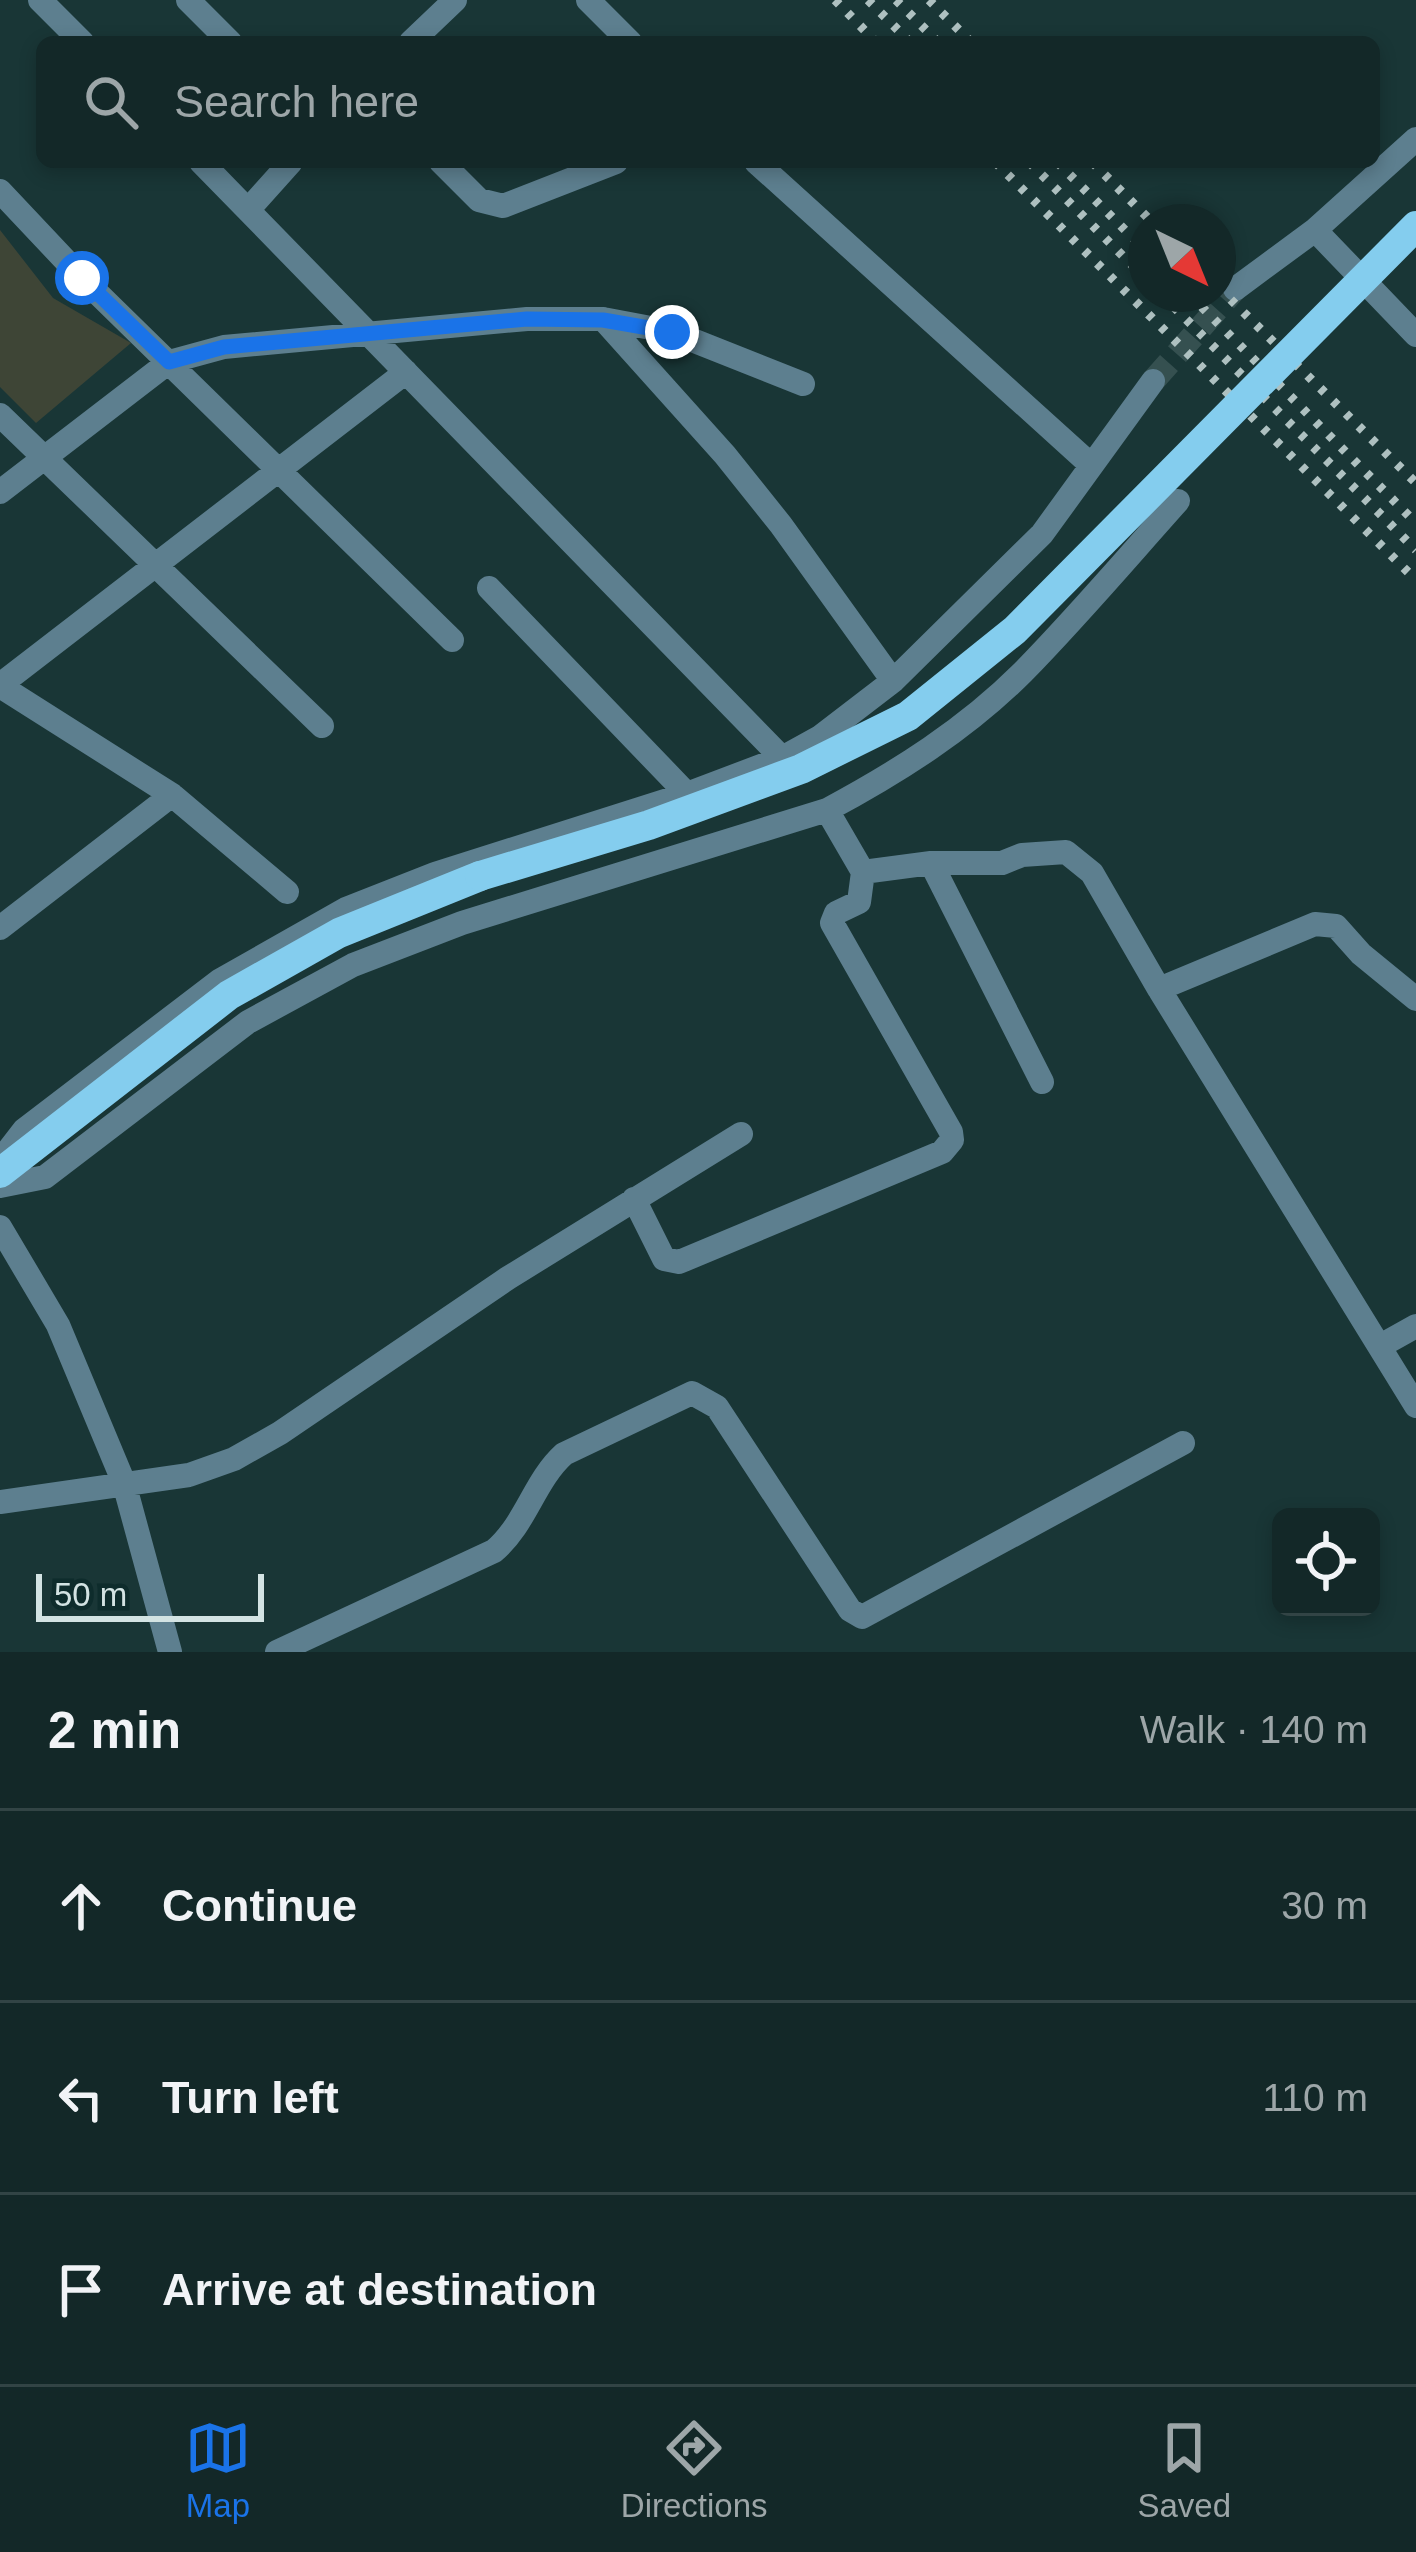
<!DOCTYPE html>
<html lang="en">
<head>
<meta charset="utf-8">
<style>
	:root { --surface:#132828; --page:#1c3030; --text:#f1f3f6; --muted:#9da6a8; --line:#324445; --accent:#1a73e8 }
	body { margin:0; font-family:Arial,sans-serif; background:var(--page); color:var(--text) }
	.controls { position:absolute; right:36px; bottom:36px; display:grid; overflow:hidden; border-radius:18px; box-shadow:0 6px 18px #0003 }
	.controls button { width:108px; height:108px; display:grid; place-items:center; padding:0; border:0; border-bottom:3px solid var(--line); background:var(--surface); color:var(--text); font:60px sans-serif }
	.compass { position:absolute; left:1128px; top:204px; width:108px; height:108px; border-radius:50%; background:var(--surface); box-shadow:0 6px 18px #0003; rotate:137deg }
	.scale { position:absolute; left:36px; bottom:30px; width:228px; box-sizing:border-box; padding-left:12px; border:6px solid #d3e3e3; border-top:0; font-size:33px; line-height:42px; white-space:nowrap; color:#d3e3e3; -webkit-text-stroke:9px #0e2c2c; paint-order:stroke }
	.stop { position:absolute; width:36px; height:36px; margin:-27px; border:9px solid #1a73e8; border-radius:50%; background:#fff }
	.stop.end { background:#1a73e8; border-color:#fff; box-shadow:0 3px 12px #0008 }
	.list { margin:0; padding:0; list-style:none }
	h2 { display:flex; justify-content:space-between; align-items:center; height:156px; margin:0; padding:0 48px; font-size:51px }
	h2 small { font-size:39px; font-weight:400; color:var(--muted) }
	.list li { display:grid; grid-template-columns:78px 1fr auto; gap:36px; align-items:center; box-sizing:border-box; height:192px; padding:0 48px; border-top:3px solid var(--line) }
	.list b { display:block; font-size:45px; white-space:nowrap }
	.list em { font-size:39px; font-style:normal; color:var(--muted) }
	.icon { flex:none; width:66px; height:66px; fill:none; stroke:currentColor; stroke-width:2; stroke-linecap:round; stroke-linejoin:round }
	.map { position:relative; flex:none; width:1416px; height:1652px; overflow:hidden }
	.search { position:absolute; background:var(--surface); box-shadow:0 6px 18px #0003; left:36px; right:36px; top:36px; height:132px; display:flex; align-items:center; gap:30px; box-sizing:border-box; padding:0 42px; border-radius:18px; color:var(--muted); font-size:45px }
	.sheet { height:732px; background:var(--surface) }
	nav { display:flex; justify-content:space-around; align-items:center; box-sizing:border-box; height:168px; border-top:3px solid var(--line); background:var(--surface); font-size:33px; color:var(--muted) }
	nav a { display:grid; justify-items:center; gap:6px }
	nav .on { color:var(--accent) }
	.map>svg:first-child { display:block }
</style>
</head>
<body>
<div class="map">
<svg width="1416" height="1652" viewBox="0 0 1416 1652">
	<rect width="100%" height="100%" fill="#193636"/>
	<!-- green -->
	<path fill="#3e4536" d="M 0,230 L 53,298 L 131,343 L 36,423 L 0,387 Z"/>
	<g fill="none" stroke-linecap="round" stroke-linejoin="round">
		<!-- street-tunnel -->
		<path stroke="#355050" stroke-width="24" stroke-dasharray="24 12" stroke-linecap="butt" d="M 1153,381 L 1235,289"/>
		<!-- street -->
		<path stroke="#5d7f8f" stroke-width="24" d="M 40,0 L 82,42
			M 188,0 L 230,42
			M 588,0 L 630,42
			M 411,42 L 455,0
			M 1416,139 L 1315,230 L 1416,335
			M 201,162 L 782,758
			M 441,162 L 479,200 L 503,206 L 616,162
			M 756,162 L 1091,465
			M 0,191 L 82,278 L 452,640
			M 248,210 L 291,162
			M 1235,289 L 1315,230
			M 603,319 L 725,455 L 781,525 L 893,681
			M 0,415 L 322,726
			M 0,492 L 169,362 L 224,347 L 527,319 L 603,319 L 672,332 L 803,384
			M 489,588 L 687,794
			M 0,685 L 406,372
			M 0,686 L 172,795 L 287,892
			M 827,810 C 898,772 966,729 1023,672 C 1077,617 1127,558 1178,501
			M 931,863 L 1042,1082
			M 0,928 L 172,795
			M 1159,989 L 1315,924 L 1336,926 L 1361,954 L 1416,999
			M 0,1161 L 24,1130 L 219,981 L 346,909 L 435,874 L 687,794 L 782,758 L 820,737 L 893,681 L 1042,534 L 1153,381
			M 0,1186 L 45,1177 L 248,1022 L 353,965 L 462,923 L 827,810 L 863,872 L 931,863 L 1002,863 L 1022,855 L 1066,852 L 1092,873 L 1159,989 L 1416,1406
			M 634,1199 L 664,1259 L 679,1262 L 942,1152 L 952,1140 L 951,1132 L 832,923 L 836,913 L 859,902 L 863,872
			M 0,1227 L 58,1325 L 124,1483 L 170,1652
			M 1382,1345 L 1416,1326
			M 0,1502 L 189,1475 L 234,1459 L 280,1433 L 508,1278 L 741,1134
			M 277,1652 L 494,1551 C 526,1524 534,1481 564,1454 L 692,1393 L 717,1407 L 850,1610 L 862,1617 L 1183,1443"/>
		<!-- primary -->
		<path stroke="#84cdee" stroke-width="30" d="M 0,1173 L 229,995 L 339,933 L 480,876"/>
		<!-- rail -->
		<path stroke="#aec0c0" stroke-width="9" stroke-dasharray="6 12" stroke-linecap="butt" d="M 835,0 L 876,42
			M 868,0 L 910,42
			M 896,0 L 938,42
			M 929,0 L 971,42
			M 995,162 L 1416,580
			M 1029,162 L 1146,279
			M 1057,162 L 1146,251
			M 1092,162 L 1152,222
			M 1218,287 L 1416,483
			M 1161,294 L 1416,550
			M 1189,294 L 1416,523"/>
		<!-- primary-bridge -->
		<path stroke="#84cdee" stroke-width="30" d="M 480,876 L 649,825 L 801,769 L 908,716 L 1015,630 L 1416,226"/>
	</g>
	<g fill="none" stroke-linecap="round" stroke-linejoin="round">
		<!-- route -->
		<path stroke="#1a73e8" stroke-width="15" d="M 82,278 L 169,362 L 224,347 L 527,319 L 603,320 L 672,332"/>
	</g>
</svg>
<div class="controls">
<button><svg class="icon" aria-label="locate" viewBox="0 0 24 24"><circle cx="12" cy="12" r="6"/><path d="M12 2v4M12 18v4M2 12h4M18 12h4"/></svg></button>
</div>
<svg class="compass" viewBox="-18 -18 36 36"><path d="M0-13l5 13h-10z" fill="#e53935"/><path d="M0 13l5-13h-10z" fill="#9da6a8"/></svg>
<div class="scale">50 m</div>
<div class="stop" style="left:82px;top:278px"></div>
<div class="stop end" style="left:672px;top:332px"></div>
<div class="search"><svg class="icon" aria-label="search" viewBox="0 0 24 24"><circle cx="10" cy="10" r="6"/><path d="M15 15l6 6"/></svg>Search here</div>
</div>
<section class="sheet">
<h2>2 min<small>Walk · 140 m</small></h2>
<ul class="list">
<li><svg class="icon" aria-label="ahead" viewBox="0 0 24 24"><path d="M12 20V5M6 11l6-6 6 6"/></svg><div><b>Continue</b></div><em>30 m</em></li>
<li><svg class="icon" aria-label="left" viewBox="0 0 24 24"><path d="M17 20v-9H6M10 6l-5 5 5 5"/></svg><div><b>Turn left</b></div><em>110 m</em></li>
<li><svg class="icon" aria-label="arrive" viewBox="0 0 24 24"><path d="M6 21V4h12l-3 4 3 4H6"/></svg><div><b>Arrive at destination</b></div></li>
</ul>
</section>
<nav>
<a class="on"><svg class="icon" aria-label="map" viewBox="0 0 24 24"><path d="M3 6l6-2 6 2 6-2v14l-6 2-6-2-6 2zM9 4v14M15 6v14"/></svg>Map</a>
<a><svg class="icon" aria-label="directions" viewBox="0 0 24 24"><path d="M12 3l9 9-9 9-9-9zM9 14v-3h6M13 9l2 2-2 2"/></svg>Directions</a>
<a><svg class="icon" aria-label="saved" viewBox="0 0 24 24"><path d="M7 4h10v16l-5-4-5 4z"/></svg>Saved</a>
</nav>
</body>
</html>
